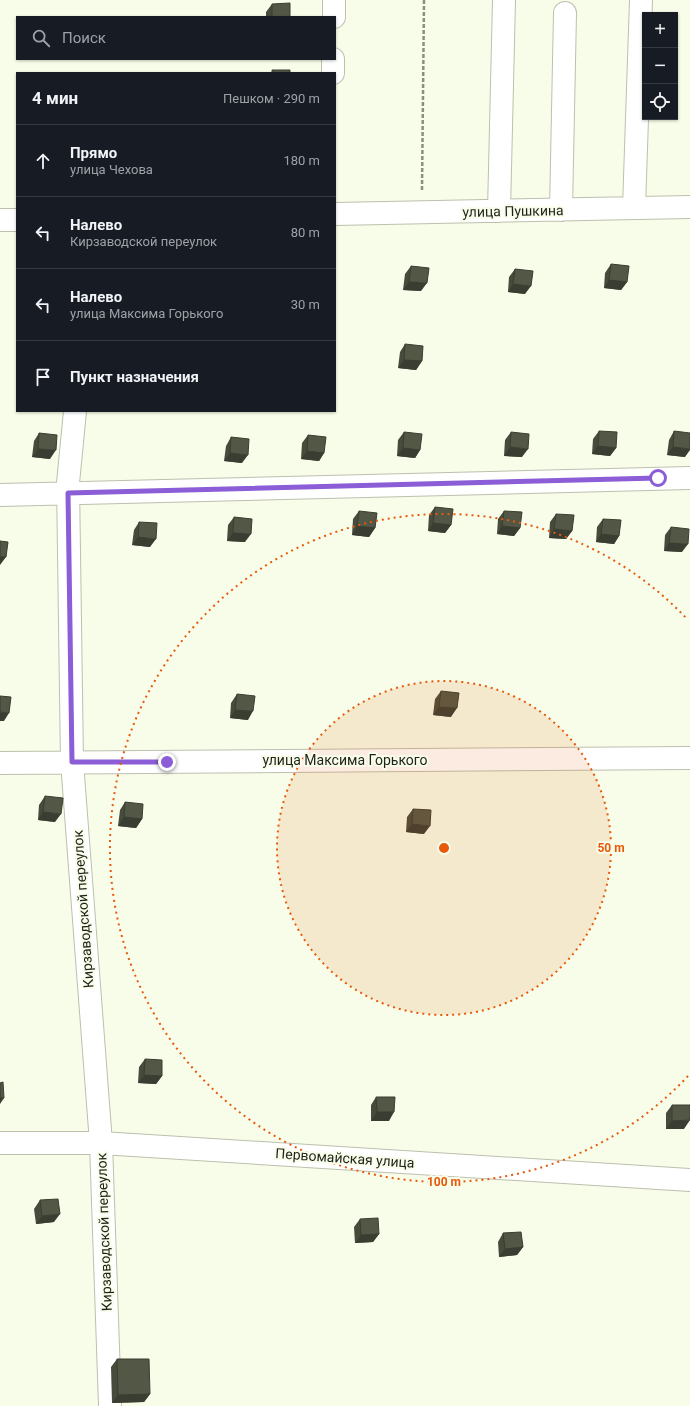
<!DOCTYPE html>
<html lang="ru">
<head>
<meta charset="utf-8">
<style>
	:root { --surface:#171b24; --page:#20242c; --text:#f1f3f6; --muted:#9ea1a6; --line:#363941 }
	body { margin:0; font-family:Roboto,sans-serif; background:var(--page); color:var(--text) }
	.controls { position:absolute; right:12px; top:12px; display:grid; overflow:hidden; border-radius:0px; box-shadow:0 1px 3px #0004 }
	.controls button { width:36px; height:36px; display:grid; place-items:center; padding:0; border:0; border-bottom:1px solid var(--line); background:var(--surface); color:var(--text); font:20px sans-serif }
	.stop { position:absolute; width:12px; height:12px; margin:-9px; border:3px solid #8b5dd6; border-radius:50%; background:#fff }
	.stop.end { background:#8b5dd6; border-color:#fff; box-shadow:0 1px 4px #0008 }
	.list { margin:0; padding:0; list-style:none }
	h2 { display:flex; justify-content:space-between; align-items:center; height:52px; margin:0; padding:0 16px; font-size:17px }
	h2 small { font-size:13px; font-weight:400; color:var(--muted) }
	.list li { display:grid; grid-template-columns:26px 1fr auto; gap:12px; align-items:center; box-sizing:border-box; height:72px; padding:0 16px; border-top:1px solid var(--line) }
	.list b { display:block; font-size:15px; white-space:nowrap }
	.list p { margin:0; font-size:13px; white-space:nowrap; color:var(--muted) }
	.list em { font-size:13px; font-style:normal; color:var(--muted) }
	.icon { flex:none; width:22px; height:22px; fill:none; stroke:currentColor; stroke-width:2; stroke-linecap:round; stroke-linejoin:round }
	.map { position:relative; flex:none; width:690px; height:1406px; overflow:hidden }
	.search { position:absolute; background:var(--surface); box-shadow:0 1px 3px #0004; left:16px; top:16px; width:320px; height:44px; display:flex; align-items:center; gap:10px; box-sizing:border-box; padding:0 14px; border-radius:0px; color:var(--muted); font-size:15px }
	.panel { position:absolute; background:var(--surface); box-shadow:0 1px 3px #0004; left:16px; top:72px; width:320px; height:340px; border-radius:0px }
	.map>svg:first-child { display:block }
</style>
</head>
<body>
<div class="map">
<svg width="690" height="1406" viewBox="0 0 690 1406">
	<rect width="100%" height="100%" fill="#f8fde9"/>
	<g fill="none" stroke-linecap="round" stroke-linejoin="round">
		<defs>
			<path id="minor" d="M 334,17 L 334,0
				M 333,73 L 333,59
				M 634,208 L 641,0
				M 561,210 L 565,13
				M 499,211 L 504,0
				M 335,214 L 690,207
				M 0,220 L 17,220
				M 75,411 L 68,483 L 72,762 L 101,1143 L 110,1406
				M 0,495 L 690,478
				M 0,763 L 690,758
				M 0,1143 L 101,1143 L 690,1180"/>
		</defs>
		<!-- minor casing -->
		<use href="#minor" stroke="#bcc0ad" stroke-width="24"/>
		<!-- path -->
		<path stroke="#8b8e81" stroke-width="2.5" stroke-dasharray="4 2" stroke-linecap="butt" d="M 422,190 L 424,0"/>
		<!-- minor -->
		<use href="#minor" stroke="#fff" stroke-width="22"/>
	</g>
	<!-- wall -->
	<path fill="#474b3c" d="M 272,4 L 290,17 L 266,17 L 266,12 Z
		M 611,264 L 627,282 L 621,290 L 604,288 L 605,273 Z
		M 411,266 L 421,291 L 403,290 L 405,274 Z
		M 515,269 L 525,294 L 508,292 L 509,277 Z
		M 405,344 L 422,361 L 416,370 L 398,368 L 400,352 Z
		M 599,431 L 616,448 L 610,456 L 592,454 L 593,439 Z
		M 674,431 L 685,457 L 667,455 L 669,440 Z
		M 404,432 L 420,450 L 415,458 L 397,456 L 398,440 Z
		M 511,432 L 522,457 L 504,456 L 505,440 Z
		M 39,433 L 50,459 L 32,457 L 34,441 Z
		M 308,435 L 324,453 L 319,461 L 301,459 L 302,443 Z
		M 231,437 L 242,463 L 224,461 L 226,446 Z
		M 435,507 L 451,525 L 445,533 L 428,531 L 429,515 Z
		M 359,511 L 375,528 L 369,537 L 352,535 L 353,519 Z
		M 504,511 L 520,528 L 514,536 L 497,534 L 498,519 Z
		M 556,514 L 572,531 L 566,539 L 549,538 L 550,522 Z
		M 234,517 L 245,542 L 227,541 L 228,525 Z
		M 603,519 L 619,536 L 614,544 L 596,542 L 597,527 Z
		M 139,522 L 150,547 L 132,545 L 134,530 Z
		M 671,527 L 682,552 L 664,551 L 665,535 Z
		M 441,691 L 451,717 L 433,715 L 435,699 Z
		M 237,694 L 248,720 L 230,718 L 231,703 Z
		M 45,796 L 55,822 L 38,820 L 39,805 Z
		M 125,802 L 142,819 L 136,828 L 118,826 L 120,810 Z
		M 413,809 L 424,834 L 406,832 L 407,817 Z
		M 145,1059 L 162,1076 L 156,1084 L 138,1083 L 139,1067 Z
		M 376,1097 L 389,1121 L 371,1121 L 371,1105 Z
		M 672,1105 L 684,1129 L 666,1129 L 666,1113 Z
		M 40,1200 L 54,1222 L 36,1224 L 34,1209 Z
		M 360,1219 L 379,1234 L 373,1242 L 355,1243 L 354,1227 Z
		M 503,1233 L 523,1247 L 517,1255 L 499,1257 L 498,1242 Z
		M 117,1359 L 150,1394 L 144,1402 L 112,1403 L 111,1367 Z"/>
	<!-- shaded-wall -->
	<path fill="#3a3d31" d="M 609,280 L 627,282 L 621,290 L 604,288 Z
		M 409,282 L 427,283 L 421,291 L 403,290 Z
		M 513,284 L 531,286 L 525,294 L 508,292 Z
		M 404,360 L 422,361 L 416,370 L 398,368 Z
		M 598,446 L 616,448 L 610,456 L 592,454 Z
		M 510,447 L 528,449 L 522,457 L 504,456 Z
		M 673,447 L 690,449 L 690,450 L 685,457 L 667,455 Z
		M 403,448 L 420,450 L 415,458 L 397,456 Z
		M 38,449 L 56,450 L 50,459 L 32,457 Z
		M 307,451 L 324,453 L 319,461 L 301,459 Z
		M 230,453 L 248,455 L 242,463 L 224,461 Z
		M 433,523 L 451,525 L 445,533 L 428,531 Z
		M 357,526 L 375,528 L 369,537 L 352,535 Z
		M 502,526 L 520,528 L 514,536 L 497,534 Z
		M 554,529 L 572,531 L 566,539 L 549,538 Z
		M 233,533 L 251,534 L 245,542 L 227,541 Z
		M 601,534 L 619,536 L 614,544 L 596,542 Z
		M 138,537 L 156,539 L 150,547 L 132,545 Z
		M 669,543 L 688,544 L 682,552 L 664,551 Z
		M 0,557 L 6,557 L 0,565 Z
		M 439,707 L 457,708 L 451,717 L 433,715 Z
		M 235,710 L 253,711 L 248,720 L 230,718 Z
		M 0,712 L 9,713 L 4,721 L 0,721 Z
		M 43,812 L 61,814 L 55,822 L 38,820 Z
		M 124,817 L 142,819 L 136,828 L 118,826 Z
		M 412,824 L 430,826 L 424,834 L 406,832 Z
		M 144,1075 L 162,1076 L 156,1084 L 138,1083 Z
		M 0,1098 L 4,1098 L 0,1104 Z
		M 377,1112 L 394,1112 L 389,1121 L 371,1121 Z
		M 690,1120 L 684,1129 L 666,1129 L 672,1121 Z
		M 60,1214 L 54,1222 L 36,1224 L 42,1216 Z
		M 379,1234 L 373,1242 L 355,1243 L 361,1235 Z
		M 523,1247 L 517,1255 L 499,1257 L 505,1249 Z
		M 150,1394 L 144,1402 L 112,1403 L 118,1395 Z"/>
	<!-- building -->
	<path fill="#535746" stroke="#3a3d31" d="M 290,3 L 290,17 L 272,17 L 272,4 Z
		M 272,70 L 290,70 L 290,73 L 272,73 Z
		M 611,264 L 629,266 L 627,282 L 609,280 Z
		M 411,266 L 429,268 L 427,283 L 409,282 Z
		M 515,269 L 533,271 L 531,286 L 513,284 Z
		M 405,344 L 423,346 L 422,361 L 404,360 Z
		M 599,431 L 617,432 L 616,448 L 598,446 Z
		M 674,431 L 690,433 L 690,449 L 673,447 Z
		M 404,432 L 422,434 L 420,450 L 403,448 Z
		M 511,432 L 529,434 L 528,449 L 510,447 Z
		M 39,433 L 57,435 L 56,450 L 38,449 Z
		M 308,435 L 326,437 L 324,453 L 307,451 Z
		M 231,437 L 249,439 L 248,455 L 230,453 Z
		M 435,507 L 453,509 L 451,525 L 433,523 Z
		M 359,511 L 377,513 L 375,528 L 357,526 Z
		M 504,511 L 522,512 L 520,528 L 502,526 Z
		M 556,514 L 574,515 L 572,531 L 554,529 Z
		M 234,517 L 252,519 L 251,534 L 233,533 Z
		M 603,519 L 621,520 L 619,536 L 601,534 Z
		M 139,522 L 157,523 L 156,539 L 138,537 Z
		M 671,527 L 689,529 L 688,544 L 669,543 Z
		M 0,541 L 8,542 L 6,557 L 0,557 Z
		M 441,691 L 459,693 L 457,708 L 439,707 Z
		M 237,694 L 255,696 L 253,711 L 235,710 Z
		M 0,696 L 11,697 L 9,713 L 0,712 Z
		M 45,796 L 63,798 L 61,814 L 43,812 Z
		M 125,802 L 143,804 L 142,819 L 124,817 Z
		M 413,809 L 431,810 L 430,826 L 412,824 Z
		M 145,1059 L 162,1060 L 162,1076 L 144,1075 Z
		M 3,1082 L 4,1098 L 0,1098 L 0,1083 Z
		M 376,1097 L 395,1097 L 394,1112 L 377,1112 Z
		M 672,1105 L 690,1105 L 690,1120 L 672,1121 Z
		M 58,1199 L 60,1214 L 42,1216 L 40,1200 Z
		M 378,1218 L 379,1234 L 361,1235 L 360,1219 Z
		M 521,1232 L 523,1247 L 505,1249 L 503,1233 Z
		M 117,1359 L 149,1359 L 150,1394 L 118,1395 Z"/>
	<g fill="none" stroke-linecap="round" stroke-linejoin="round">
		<!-- route -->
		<path stroke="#8b5dd6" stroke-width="5" d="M 167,762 L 72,762 L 68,493 L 658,478"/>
	</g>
	<!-- distance rings -->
	<circle cx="444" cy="848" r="167" fill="#e8590c" fill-opacity=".12"/>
	<g fill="none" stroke="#e8590c" stroke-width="2" stroke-dasharray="2 4">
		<circle cx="444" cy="848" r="167"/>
		<path d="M688 1076A334 334 0 1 1 688 620"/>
	</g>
	<g text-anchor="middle" stroke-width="4" stroke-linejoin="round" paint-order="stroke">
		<!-- street labels -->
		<g font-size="14" fill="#1f211a" stroke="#f8fde9">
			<text transform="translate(513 211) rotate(-1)" y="5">улица Пушкина</text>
			<text x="345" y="765">улица Максима Горького</text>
			<text transform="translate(83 909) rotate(-94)" y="5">Кирзаводской переулок</text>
			<text transform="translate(345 1158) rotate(4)" y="5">Первомайская улица</text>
			<text transform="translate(104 1232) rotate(-92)" y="5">Кирзаводской переулок</text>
		</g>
	</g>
	<circle cx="444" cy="848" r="6" fill="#e8590c" stroke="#f8fde9" stroke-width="2"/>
	<g font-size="12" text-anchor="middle" font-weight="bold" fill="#e8590c" stroke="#f8fde9" stroke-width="4" stroke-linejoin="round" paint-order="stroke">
		<text x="611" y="852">50 m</text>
		<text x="444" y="1186">100 m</text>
	</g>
</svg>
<div class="controls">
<button>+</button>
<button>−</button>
<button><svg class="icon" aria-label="locate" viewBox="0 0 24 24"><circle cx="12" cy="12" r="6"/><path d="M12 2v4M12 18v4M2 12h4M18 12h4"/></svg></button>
</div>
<div class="stop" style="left:658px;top:478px"></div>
<div class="stop end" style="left:167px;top:762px"></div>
<div class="search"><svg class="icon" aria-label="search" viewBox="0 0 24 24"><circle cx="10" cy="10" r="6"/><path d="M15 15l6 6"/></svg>Поиск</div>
<section class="panel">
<h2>4 мин<small>Пешком · 290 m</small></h2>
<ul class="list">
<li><svg class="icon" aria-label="ahead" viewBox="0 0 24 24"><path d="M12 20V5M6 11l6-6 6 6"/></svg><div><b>Прямо</b><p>улица Чехова</p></div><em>180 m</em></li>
<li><svg class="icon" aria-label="left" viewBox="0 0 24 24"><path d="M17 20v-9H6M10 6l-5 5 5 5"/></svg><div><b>Налево</b><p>Кирзаводской переулок</p></div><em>80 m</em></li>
<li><svg class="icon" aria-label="left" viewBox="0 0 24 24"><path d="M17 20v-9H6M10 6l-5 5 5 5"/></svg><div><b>Налево</b><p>улица Максима Горького</p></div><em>30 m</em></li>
<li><svg class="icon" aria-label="arrive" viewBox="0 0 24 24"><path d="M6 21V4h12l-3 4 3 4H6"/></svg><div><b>Пункт назначения</b></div></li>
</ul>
</section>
</div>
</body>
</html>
